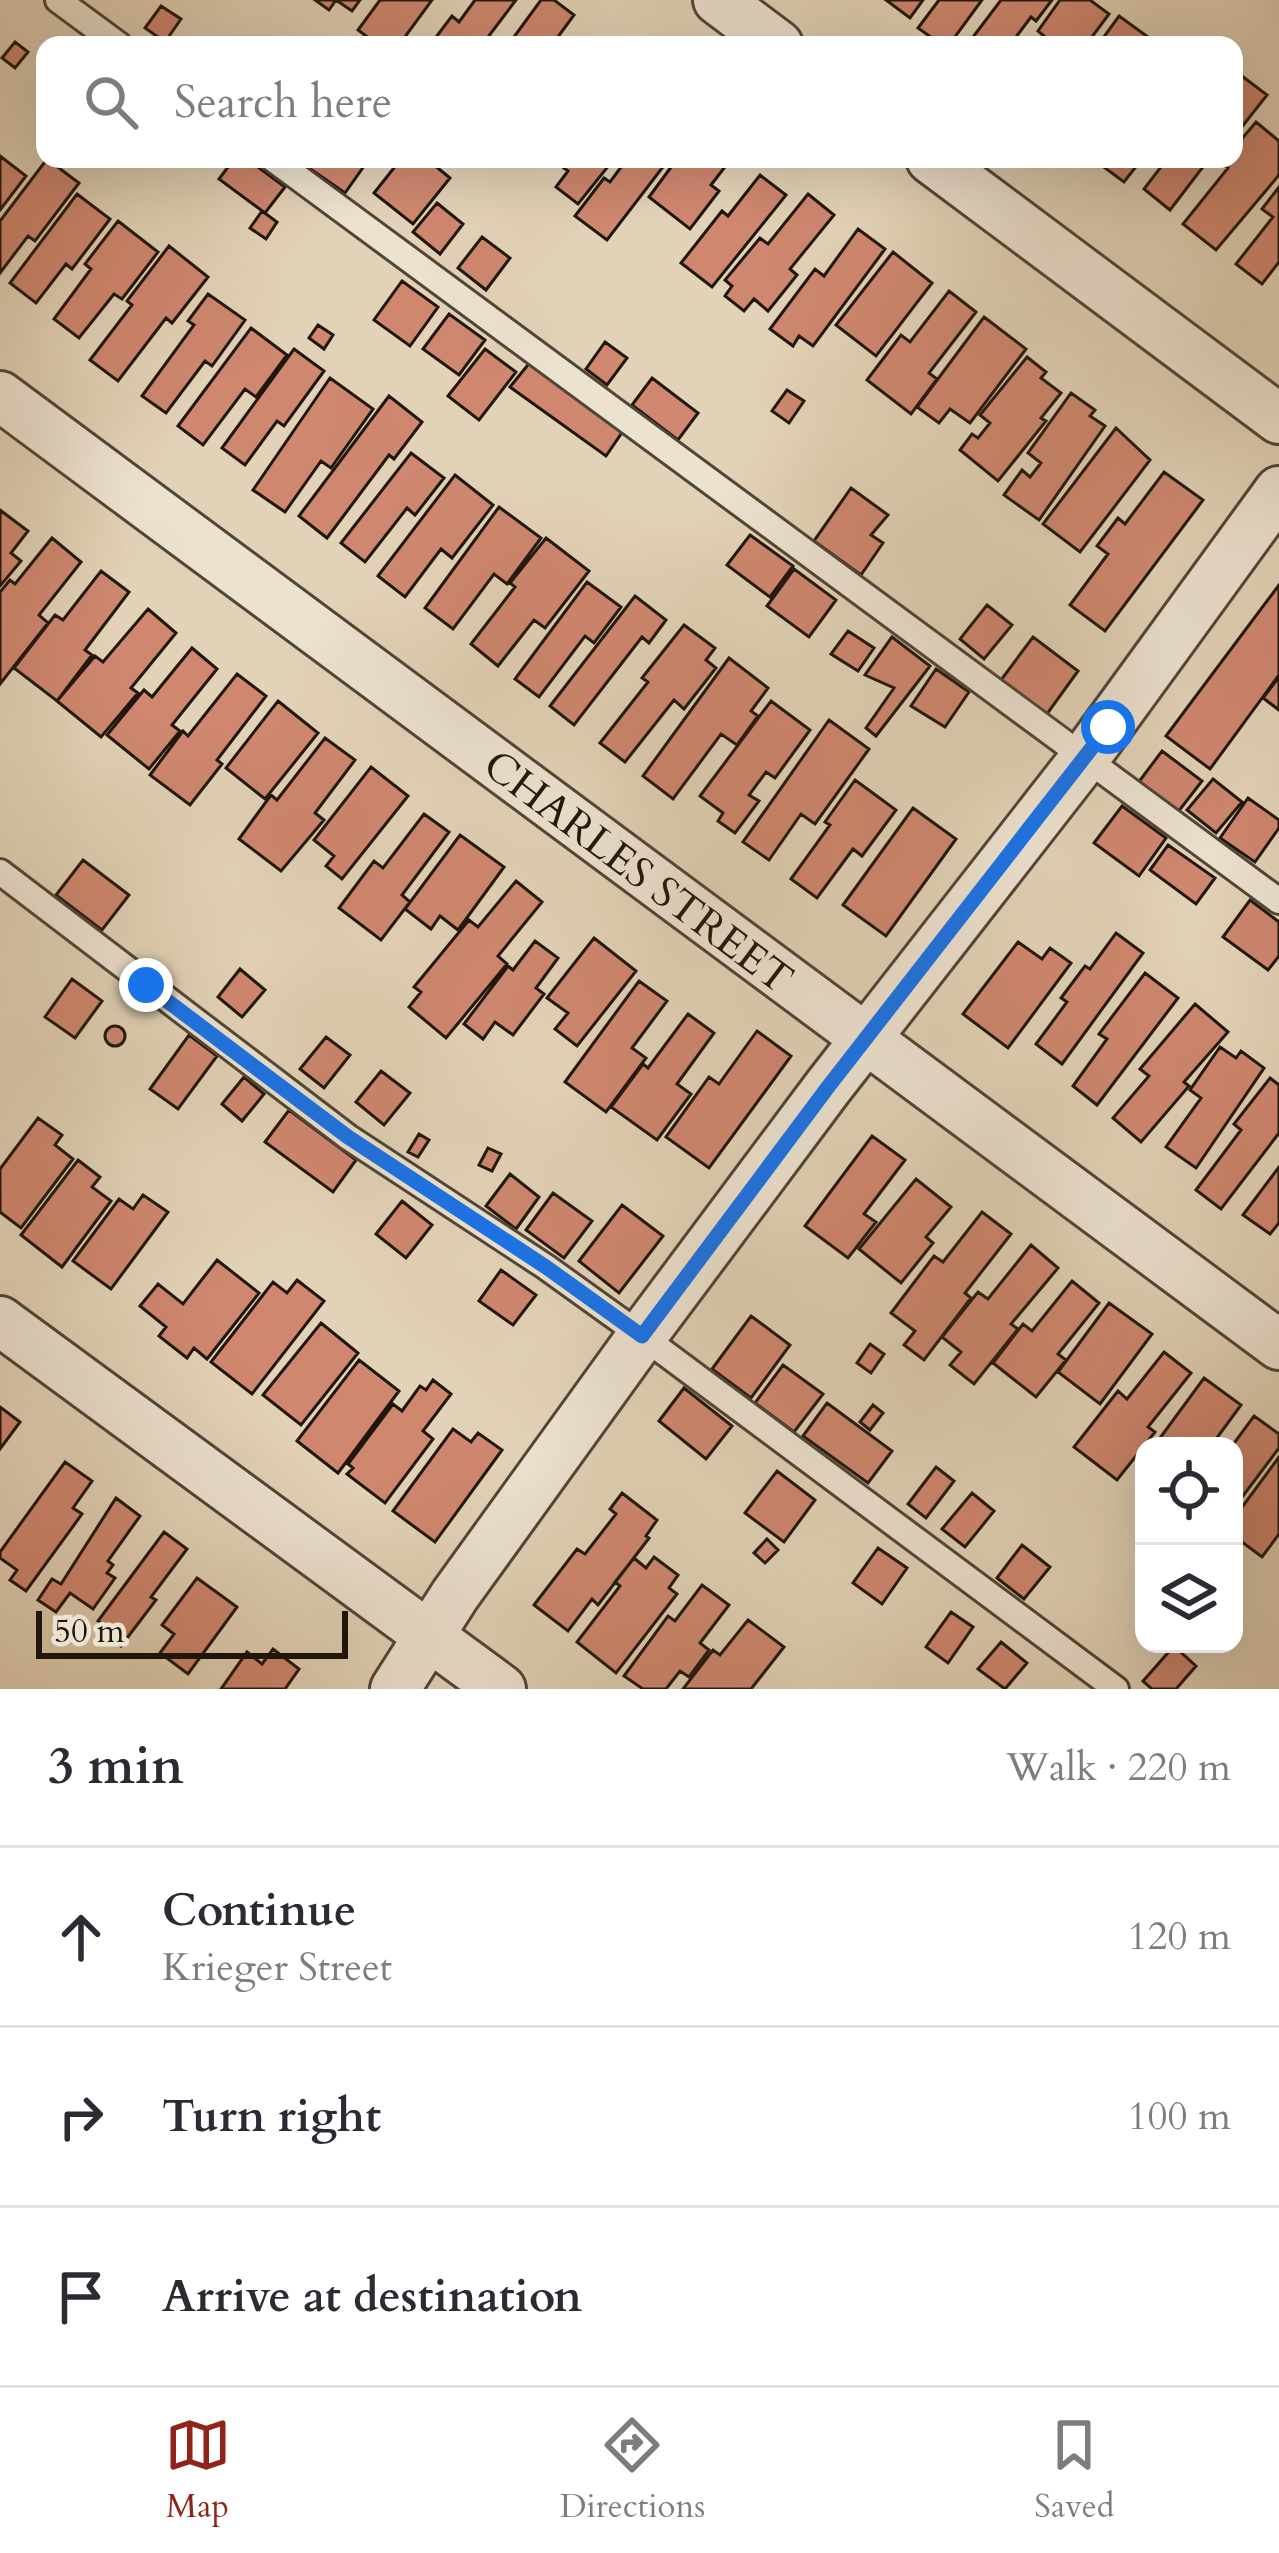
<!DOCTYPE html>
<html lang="en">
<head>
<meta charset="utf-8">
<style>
	:root { --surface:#fff; --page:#f7f7f7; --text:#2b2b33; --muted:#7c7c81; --line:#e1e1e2; --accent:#8f2418 }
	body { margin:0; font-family:Cardo,serif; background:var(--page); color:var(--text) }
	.controls { position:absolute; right:36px; bottom:36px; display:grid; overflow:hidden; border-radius:24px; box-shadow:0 12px 48px #0002 }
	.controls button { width:108px; height:108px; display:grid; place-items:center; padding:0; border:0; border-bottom:3px solid var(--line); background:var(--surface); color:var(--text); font:60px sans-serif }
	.scale { position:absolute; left:36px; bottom:30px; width:312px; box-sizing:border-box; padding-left:12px; border:6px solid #20160b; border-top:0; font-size:33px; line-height:42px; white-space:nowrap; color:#20160b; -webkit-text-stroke:9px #ece2d0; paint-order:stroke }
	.stop { position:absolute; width:36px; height:36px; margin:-27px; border:9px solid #1a73e8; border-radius:50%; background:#fff }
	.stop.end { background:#1a73e8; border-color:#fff; box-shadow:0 3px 12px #0008 }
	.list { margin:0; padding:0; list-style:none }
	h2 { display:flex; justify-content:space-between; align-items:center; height:156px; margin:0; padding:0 48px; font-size:51px }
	h2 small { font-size:39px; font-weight:400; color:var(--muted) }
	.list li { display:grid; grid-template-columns:78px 1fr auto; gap:36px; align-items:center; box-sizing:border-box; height:180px; padding:0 48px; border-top:3px solid var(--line) }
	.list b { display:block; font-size:45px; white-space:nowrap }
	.list p { margin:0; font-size:39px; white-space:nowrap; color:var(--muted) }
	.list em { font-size:39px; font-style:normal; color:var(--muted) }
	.icon { flex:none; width:66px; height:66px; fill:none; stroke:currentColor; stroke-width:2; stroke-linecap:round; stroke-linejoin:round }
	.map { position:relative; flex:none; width:1279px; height:1689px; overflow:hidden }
	.search { position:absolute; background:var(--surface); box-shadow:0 12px 48px #0002; left:36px; right:36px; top:36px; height:132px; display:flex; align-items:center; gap:30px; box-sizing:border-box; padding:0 42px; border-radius:24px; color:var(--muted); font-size:45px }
	.sheet { height:696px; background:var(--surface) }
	nav { display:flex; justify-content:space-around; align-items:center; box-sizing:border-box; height:168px; border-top:3px solid var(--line); background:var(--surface); font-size:33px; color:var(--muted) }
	nav a { display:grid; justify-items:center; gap:6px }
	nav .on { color:var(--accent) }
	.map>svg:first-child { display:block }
</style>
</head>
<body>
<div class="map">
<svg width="1279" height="1689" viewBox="0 0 1279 1689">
	<rect width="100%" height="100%" fill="#e2d2b7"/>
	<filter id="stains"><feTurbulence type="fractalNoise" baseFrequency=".00167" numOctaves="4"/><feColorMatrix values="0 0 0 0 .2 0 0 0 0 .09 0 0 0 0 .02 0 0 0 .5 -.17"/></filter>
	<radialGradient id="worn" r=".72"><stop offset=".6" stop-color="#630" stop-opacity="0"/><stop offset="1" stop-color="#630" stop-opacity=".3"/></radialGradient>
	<!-- building -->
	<path fill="#cf8770" stroke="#20160b" stroke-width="3" d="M 315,0 L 360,0 L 352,11 L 336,0 L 329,10 Z
		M 380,0 L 432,0 L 399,45 L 378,45 L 358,30 Z
		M 475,0 L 516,0 L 482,45 L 430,45 L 452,16 L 459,22 Z
		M 541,0 L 554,0 L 574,15 L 552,45 L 508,45 Z
		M 886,0 L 923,0 L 910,18 Z
		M 939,0 L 982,0 L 949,45 L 942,45 L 918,28 Z
		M 1001,0 L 1052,0 L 1036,21 L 1031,17 L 1010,45 L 967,45 Z
		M 1060,0 L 1090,0 L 1109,14 L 1086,45 L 1038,45 L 1044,36 L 1038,31 Z
		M 161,6 L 181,19 L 165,42 L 145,28 Z
		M 1119,16 L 1159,45 L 1098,45 Z
		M 15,42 L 28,52 L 15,68 L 2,58 Z
		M 1234,70 L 1267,95 L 1234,137 Z
		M 1256,122 L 1279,141 L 1279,175 L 1216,250 L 1183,224 L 1228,168 L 1222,163 L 1234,159 L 1234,148 Z
		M 0,156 L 26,176 L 0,210 Z
		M 47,159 L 79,183 L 35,241 L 28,236 L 0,273 L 0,221 Z
		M 234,159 L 247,159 L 285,187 L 265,213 L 219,179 Z
		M 315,159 L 369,159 L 345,193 L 309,168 Z
		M 401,159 L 427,159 L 450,178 L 413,224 L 374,193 Z
		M 552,159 L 614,159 L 578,204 L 556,187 L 568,171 Z
		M 627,159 L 669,159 L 607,240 L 575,216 L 604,178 L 610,182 Z
		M 677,159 L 683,164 L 687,159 L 731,159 L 711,185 L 719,191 L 690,229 L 649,197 Z
		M 1093,159 L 1142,159 L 1124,182 Z
		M 1167,159 L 1209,159 L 1170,210 L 1144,189 Z
		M 760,175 L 786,195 L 712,287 L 681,263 L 722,211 L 728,216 Z
		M 1279,187 L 1279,262 L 1262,284 L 1236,264 L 1273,217 L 1262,209 Z
		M 77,194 L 110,219 L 72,269 L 66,264 L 36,303 L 10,283 Z
		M 808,194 L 834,215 L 790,269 L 797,275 L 768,311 L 754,299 L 744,311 L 725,296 L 732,286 L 725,280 L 760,238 L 768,244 Z
		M 437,203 L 463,224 L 440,254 L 413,232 Z
		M 262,211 L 277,222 L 266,239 L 250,228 Z
		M 118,221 L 158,252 L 122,299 L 114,294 L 79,338 L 54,319 L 91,269 L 85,264 Z
		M 858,229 L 885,249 L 813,346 L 799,336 L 793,346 L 770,329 L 815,269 L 824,276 Z
		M 482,237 L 510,258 L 486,290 L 458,268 Z
		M 169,246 L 208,277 L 172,323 L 166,318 L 118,381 L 90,360 L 132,305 L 127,301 Z
		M 893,252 L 932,283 L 876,356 L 836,325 Z
		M 402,281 L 438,307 L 410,346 L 374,320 Z
		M 949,291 L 976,312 L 929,373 L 937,379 L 911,414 L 867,380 L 901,335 L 910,342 Z
		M 208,294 L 245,320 L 212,366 L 205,361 L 166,413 L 142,396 L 194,325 L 188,321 Z
		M 449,314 L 485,340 L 459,375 L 423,349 Z
		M 984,317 L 1026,349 L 970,423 L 950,409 L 939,423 L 917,407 Z
		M 318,325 L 333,335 L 324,349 L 309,338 Z
		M 251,328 L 287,355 L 256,397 L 245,389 L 203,445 L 178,426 Z
		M 605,342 L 627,358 L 607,385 L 586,369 Z
		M 294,349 L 324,371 L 284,426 L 277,421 L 245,465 L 222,448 Z
		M 485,349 L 516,372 L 479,420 L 448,396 Z
		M 1027,357 L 1046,372 L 1041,378 L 1061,393 L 1041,418 L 1046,421 L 998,481 L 960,450 L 972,434 L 978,438 L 990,423 L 980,415 Z
		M 531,361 L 623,431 L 606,456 L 510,387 Z
		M 330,378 L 373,409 L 331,468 L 321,461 L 285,512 L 253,490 Z
		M 652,378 L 698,413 L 678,440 L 632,405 Z
		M 787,390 L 804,401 L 789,423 L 772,411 Z
		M 1071,393 L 1095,410 L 1090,416 L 1105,426 L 1039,520 L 1004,495 L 1022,470 L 1030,477 L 1041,463 L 1028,453 Z
		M 389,396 L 422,422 L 394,459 L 389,455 L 327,538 L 299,516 Z
		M 1116,428 L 1150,460 L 1080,552 L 1043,524 Z
		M 411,453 L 444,478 L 415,515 L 407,508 L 365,562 L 341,543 Z
		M 1164,472 L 1203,500 L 1105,631 L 1070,605 L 1108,554 L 1097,546 L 1118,518 L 1125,524 Z
		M 455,475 L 493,505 L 452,558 L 441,549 L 405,597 L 378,576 Z
		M 851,488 L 888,515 L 871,535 L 883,543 L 861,575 L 814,541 Z
		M 499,507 L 541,538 L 507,584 L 494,574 L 453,629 L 425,608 Z
		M 0,510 L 28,531 L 11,553 L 21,561 L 0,586 Z
		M 750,535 L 793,566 L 770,597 L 727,565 Z
		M 52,538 L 81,562 L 39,615 L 48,623 L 0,684 L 0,592 L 10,580 L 15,584 Z
		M 546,538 L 589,571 L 545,628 L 534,620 L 498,666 L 471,644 L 515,587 L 510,583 Z
		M 794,569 L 836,600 L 809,637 L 767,606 Z
		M 101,571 L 129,592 L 85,650 L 92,655 L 57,701 L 14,668 L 55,615 L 63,620 Z
		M 587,582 L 621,607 L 594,643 L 585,636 L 539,697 L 515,679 Z
		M 1279,585 L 1279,675 L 1210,769 L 1166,736 Z
		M 635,596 L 666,620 L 649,643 L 642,637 L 574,725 L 550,706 Z
		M 987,605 L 1012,625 L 984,659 L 960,639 Z
		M 148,609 L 176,633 L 131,688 L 138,693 L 101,737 L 57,701 L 95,656 L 103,662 Z
		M 684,625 L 715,648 L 706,660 L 716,668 L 684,709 L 674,700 L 625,762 L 600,743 L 648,682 L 642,678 Z
		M 848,631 L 874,648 L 858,671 L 831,654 Z
		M 892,637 L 930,666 L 876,736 L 866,728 L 894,688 L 865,675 Z
		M 1033,637 L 1078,671 L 1047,714 L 1001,680 Z
		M 192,648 L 217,669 L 172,725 L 180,731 L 149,769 L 107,735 L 144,690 L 152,697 Z
		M 729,658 L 768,688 L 751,711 L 758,716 L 737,745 L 721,734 L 673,799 L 643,776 Z
		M 936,669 L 969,692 L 945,727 L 911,706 Z
		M 237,674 L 266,696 L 217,760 L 222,764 L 190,805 L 150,775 L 183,731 L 188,736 Z
		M 1279,677 L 1279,710 L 1263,698 Z
		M 278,701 L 318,733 L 265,799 L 226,768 Z
		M 771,701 L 810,730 L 775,778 L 766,772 L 749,795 L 759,801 L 735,833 L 718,821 L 723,813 L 700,796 Z
		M 829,720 L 869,749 L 815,824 L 801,814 L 769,860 L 743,842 Z
		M 325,738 L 355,760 L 315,813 L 324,820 L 281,871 L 239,839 L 271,795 L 277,800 Z
		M 1162,751 L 1202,781 L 1178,812 L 1138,783 Z
		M 371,767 L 408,796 L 342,879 L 326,866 L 334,856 L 314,840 Z
		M 1213,779 L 1242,802 L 1216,833 L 1187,810 Z
		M 855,780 L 896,810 L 862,856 L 853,849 L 817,898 L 791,879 L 830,825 L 825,822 Z
		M 1248,798 L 1279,820 L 1279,828 L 1255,862 L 1220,838 Z
		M 1122,806 L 1166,838 L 1139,876 L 1094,843 Z
		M 913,808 L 956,839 L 886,936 L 843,905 Z
		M 424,814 L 449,832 L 402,895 L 410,902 L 381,940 L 339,908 L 374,861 L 383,868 Z
		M 460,835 L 504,867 L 458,930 L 440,916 L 431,929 L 405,909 Z
		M 1168,845 L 1215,878 L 1196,904 L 1150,870 Z
		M 83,860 L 129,895 L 102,930 L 56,895 Z
		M 516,881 L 542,902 L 498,956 L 507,964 L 446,1038 L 409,1007 L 421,992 L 414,987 L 469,920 L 478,927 Z
		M 1250,900 L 1279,922 L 1279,956 L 1268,970 L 1223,937 Z
		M 1116,933 L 1143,953 L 1062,1064 L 1036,1044 L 1067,1002 L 1061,998 L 1085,966 L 1090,969 Z
		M 594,938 L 636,971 L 577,1046 L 555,1029 L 568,1013 L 547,998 Z
		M 535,941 L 558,958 L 536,988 L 544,994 L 513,1035 L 495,1022 L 483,1039 L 464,1024 L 508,966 L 513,970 Z
		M 1018,942 L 1042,959 L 1050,948 L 1071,963 L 1008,1048 L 963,1014 Z
		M 240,969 L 265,990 L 242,1017 L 218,997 Z
		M 1145,973 L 1178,998 L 1097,1105 L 1073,1086 L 1107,1039 L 1099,1034 Z
		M 72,979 L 102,1001 L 75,1038 L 45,1017 Z
		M 639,981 L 667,1001 L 632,1048 L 646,1058 L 606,1112 L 565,1082 Z
		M 1195,1004 L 1228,1032 L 1184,1082 L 1189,1086 L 1141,1142 L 1113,1118 L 1149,1076 L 1140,1069 Z
		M 688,1014 L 714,1033 L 677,1084 L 691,1094 L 657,1140 L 611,1107 L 643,1064 L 648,1068 Z
		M105 1036a10 10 0 1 1 20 0a10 10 0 1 1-20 0Z
		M 757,1031 L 791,1056 L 709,1168 L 666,1137 L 709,1077 L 719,1084 Z
		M 189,1035 L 217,1056 L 178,1109 L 150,1089 Z
		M 326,1037 L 350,1055 L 324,1088 L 300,1069 Z
		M 1220,1047 L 1236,1058 L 1241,1051 L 1264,1068 L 1196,1168 L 1166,1147 L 1201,1098 L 1190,1090 Z
		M 381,1071 L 410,1093 L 384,1125 L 356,1102 Z
		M 244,1077 L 264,1094 L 242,1121 L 222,1104 Z
		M 1270,1078 L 1279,1085 L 1279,1133 L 1221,1209 L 1196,1190 L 1241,1130 L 1234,1124 Z
		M 289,1110 L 356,1160 L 333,1192 L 265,1142 Z
		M 38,1118 L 62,1135 L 55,1145 L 73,1159 L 21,1228 L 0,1212 L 0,1169 Z
		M 419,1134 L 429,1140 L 418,1157 L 408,1152 Z
		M 872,1136 L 905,1160 L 864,1214 L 876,1222 L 848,1258 L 805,1226 Z
		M 488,1148 L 501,1154 L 492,1171 L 479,1165 Z
		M 78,1160 L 100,1177 L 92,1187 L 111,1201 L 62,1267 L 21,1235 Z
		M 1279,1167 L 1279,1223 L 1270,1234 L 1243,1215 Z
		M 510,1174 L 539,1197 L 516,1229 L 486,1206 Z
		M 916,1179 L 951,1207 L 926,1237 L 933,1243 L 901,1283 L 859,1249 Z
		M 553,1193 L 592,1221 L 564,1258 L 526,1230 Z
		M 143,1195 L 168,1212 L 111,1289 L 73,1261 L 119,1199 L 133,1209 Z
		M 402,1201 L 432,1225 L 406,1258 L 376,1234 Z
		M 622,1205 L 663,1236 L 619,1293 L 579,1261 Z
		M 982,1212 L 1011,1234 L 965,1293 L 971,1298 L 924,1360 L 904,1345 L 915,1331 L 891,1313 L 934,1256 L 943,1262 Z
		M 1031,1245 L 1058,1268 L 1011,1324 L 1018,1329 L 974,1384 L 950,1365 L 961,1352 L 942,1337 L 978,1292 L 988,1299 Z
		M 217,1260 L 259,1293 L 207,1359 L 194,1348 L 187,1358 L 159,1336 L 166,1327 L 140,1306 L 158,1284 L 183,1304 Z
		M 501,1270 L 536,1295 L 513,1325 L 479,1301 Z
		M 297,1280 L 324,1301 L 252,1394 L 211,1362 L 273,1282 L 287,1293 Z
		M 1072,1281 L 1099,1303 L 1058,1354 L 1066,1360 L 1036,1397 L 993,1363 L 1023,1324 L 1032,1331 Z
		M 1109,1303 L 1152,1334 L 1100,1404 L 1058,1372 Z
		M 751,1316 L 790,1345 L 751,1398 L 712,1369 Z
		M 321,1323 L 358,1353 L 301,1425 L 263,1395 Z
		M 870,1344 L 884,1354 L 871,1373 L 857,1363 Z
		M 1164,1352 L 1191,1373 L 1148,1427 L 1155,1432 L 1117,1480 L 1074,1447 L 1118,1391 L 1127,1399 Z
		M 359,1360 L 399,1391 L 338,1473 L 297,1441 Z
		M 783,1365 L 823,1394 L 794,1432 L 755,1403 Z
		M 1204,1378 L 1241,1405 L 1211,1446 L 1167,1446 L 1160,1438 Z
		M 433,1380 L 451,1394 L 423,1431 L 433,1439 L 385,1503 L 347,1474 L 353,1468 L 348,1464 L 393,1404 L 402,1411 L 420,1386 L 426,1390 Z
		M 684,1388 L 732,1426 L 706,1459 L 659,1421 Z
		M 827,1403 L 892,1451 L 868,1483 L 803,1436 Z
		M 873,1405 L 883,1413 L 870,1430 L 860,1422 Z
		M 0,1407 L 20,1422 L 0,1449 Z
		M 1254,1416 L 1279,1434 L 1279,1448 L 1234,1508 L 1232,1446 Z
		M 453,1429 L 471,1442 L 478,1433 L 502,1450 L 435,1542 L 393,1511 Z
		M 1279,1457 L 1279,1534 L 1262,1557 L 1234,1536 L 1234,1518 Z
		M 65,1462 L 92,1481 L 73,1508 L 82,1514 L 26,1591 L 10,1580 L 17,1570 L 0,1558 L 0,1552 Z
		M 936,1467 L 954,1481 L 926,1518 L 908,1504 Z
		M 777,1471 L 815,1500 L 784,1542 L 745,1513 Z
		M 622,1493 L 657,1520 L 646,1536 L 649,1538 L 598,1605 L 592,1599 L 568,1631 L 534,1605 L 577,1549 L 585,1554 L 616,1514 L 610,1509 Z
		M 972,1493 L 994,1511 L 965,1547 L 942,1529 Z
		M 116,1498 L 140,1516 L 108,1561 L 113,1565 L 107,1573 L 115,1578 L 93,1609 L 70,1593 L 56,1612 L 38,1600 L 52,1579 L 61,1584 Z
		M 164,1532 L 187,1549 L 151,1597 L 156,1600 L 121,1646 L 110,1637 L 113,1631 L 98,1621 Z
		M 767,1539 L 778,1550 L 765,1563 L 754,1553 Z
		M 1022,1545 L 1050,1567 L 1024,1599 L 997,1578 Z
		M 878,1548 L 907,1568 L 882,1604 L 853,1583 Z
		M 654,1557 L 678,1575 L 669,1588 L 677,1594 L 616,1673 L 577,1642 L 620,1586 L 615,1582 L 634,1558 L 646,1568 Z
		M 197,1578 L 237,1607 L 188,1674 L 160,1653 L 174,1634 L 162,1625 Z
		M 702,1585 L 729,1605 L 700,1643 L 709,1650 L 689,1677 L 680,1671 L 666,1689 L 643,1689 L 624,1676 L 668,1616 L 675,1621 Z
		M 951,1612 L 973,1627 L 948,1663 L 926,1647 Z
		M 748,1620 L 784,1647 L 751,1689 L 683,1689 L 713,1650 L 720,1655 Z
		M 1001,1642 L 1027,1663 L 1005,1689 L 978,1669 Z
		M 1174,1646 L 1196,1666 L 1176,1689 L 1152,1689 L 1143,1681 Z
		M 273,1649 L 299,1669 L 285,1689 L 221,1689 L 247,1652 L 262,1664 Z"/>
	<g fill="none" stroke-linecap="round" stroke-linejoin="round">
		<defs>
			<path id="lane" d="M 58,0 L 119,45
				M 273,159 L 1279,901
				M 0,872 L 348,1137 L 546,1267 L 642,1336 L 1116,1689"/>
			<path id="street" d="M 718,0 L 778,45
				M 931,159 L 1279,419
				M 0,396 L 1279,1345
				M 0,1321 L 501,1689
				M 395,1689 L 455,1595 L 642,1336 L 828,1087 L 1084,759 L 1279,491"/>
		</defs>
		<!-- lane casing -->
		<use href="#lane" stroke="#504536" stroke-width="30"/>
		<!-- street casing -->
		<use href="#street" stroke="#504536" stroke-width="54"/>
		<!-- lane -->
		<use href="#lane" stroke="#ece2d0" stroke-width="24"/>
		<!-- street -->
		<use href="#street" stroke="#ece2d0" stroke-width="48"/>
	</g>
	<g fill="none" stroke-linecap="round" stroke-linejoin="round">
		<!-- route -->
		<path stroke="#1a73e8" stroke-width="15" d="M 146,985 L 348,1137 L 546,1267 L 642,1336 L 828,1087 L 1108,727"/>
	</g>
	<g text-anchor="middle" stroke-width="12" stroke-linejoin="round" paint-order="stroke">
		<!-- street labels -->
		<g font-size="42" fill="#20160b" stroke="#ece2d0">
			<text transform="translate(639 871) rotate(37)" y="15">CHARLES STREET</text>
		</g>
	</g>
	<rect width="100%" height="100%" filter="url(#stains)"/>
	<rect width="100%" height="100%" fill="url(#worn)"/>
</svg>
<div class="controls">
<button><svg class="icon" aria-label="locate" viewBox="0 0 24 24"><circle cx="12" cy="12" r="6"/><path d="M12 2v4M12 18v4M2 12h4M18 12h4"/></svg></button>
<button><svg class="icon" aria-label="layers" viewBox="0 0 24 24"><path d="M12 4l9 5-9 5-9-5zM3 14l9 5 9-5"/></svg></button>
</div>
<div class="scale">50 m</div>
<div class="stop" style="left:1108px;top:727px"></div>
<div class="stop end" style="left:146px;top:985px"></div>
<div class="search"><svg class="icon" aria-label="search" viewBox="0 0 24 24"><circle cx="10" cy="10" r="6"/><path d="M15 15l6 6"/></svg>Search here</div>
</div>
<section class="sheet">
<h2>3 min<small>Walk · 220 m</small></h2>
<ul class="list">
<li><svg class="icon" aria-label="ahead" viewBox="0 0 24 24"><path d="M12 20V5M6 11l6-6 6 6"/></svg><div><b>Continue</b><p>Krieger Street</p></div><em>120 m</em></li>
<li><svg class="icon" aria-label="right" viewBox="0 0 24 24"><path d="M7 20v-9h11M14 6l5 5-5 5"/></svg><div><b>Turn right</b></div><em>100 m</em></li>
<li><svg class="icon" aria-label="arrive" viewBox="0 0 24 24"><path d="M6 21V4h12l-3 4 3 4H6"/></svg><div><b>Arrive at destination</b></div></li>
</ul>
</section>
<nav>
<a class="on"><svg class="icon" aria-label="map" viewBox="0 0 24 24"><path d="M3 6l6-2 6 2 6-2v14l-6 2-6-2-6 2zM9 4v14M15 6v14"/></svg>Map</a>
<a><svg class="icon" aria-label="directions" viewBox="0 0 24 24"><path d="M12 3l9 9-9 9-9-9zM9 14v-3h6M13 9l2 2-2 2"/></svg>Directions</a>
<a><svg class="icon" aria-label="saved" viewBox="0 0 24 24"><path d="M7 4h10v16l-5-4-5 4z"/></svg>Saved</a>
</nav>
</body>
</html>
